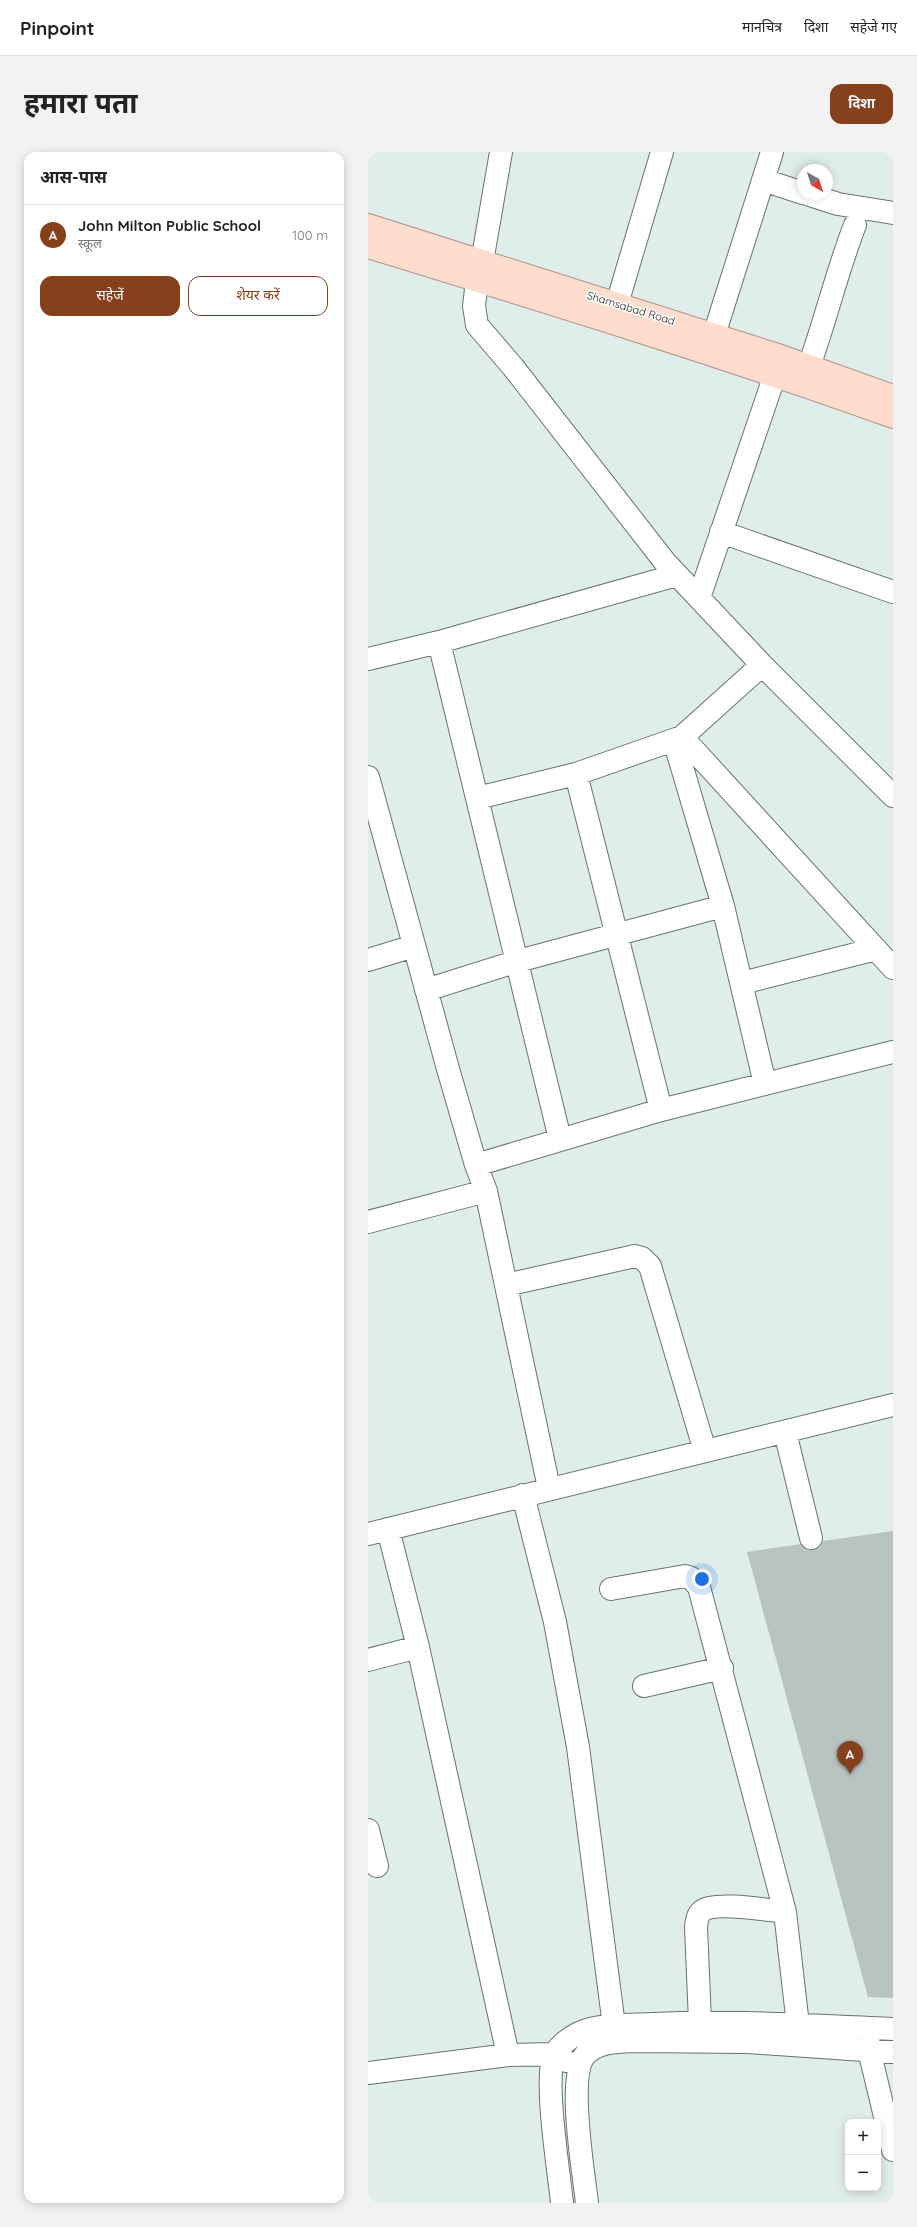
<!DOCTYPE html>
<html lang="hi">
<head>
<meta charset="utf-8">
<style>
	:root { --surface:#fff; --page:#f2f2f2; --text:#222; --muted:#767676; --line:#e0e0e0; --accent:#86401c }
	body { margin:0; font-family:Quicksand,"Noto Sans Devanagari",sans-serif; background:var(--page); color:var(--text) }
	.controls { position:absolute; right:12px; bottom:12px; display:grid; overflow:hidden; border-radius:8px; box-shadow:0 2px 10px #0003 }
	.controls button { width:36px; height:36px; display:grid; place-items:center; padding:0; border:0; border-bottom:1px solid var(--line); background:var(--surface); color:var(--text); font:20px sans-serif }
	.compass { position:absolute; left:429px; top:12px; width:36px; height:36px; border-radius:50%; background:var(--surface); box-shadow:0 2px 10px #0003; rotate:141deg }
	.you { position:absolute; left:334px; top:1427px; width:14px; height:14px; margin:-10px; border:3px solid #fff; border-radius:50%; background:#1a73e8; box-shadow:0 0 0 6px #1a73e833 }
	.badge { display:grid; place-items:center; width:26px; height:26px; border-radius:50%; background:var(--accent); color:#fff; font-size:13px; font-weight:700 }
	.pin { position:absolute; translate:-50% -33px; filter:drop-shadow(0 1px 2px #0008) }
	.pin::after { content:''; position:absolute; top:21px; width:14px; height:12px; background:inherit; clip-path:polygon(0 0,100% 0,50% 100%) }
	.list { margin:0; padding:0; list-style:none }
	h2 { display:flex; justify-content:space-between; align-items:center; height:52px; margin:0; padding:0 16px; font-size:17px }
	h2 small { font-size:13px; font-weight:400; color:var(--muted) }
	.list li { display:grid; grid-template-columns:26px 1fr auto; gap:12px; align-items:center; box-sizing:border-box; height:60px; padding:0 16px; border-top:1px solid var(--line) }
	.list b { display:block; font-size:15px; white-space:nowrap }
	.list p { margin:0; font-size:13px; white-space:nowrap; color:var(--muted) }
	.list em { font-size:13px; font-style:normal; color:var(--muted) }
	.actions { display:flex; gap:8px; padding:12px 16px }
	.actions a { flex:1; padding:9px 0; border:1px solid var(--accent); border-radius:12px; text-align:center; font-size:14px; color:var(--accent) }
	.actions .main { background:var(--accent); color:#fff }
	.map { position:relative; flex:none; width:525px; height:2051px; overflow:hidden; border-radius:12px }
	header { display:flex; align-items:center; gap:24px; box-sizing:border-box; height:56px; padding:0 20px; background:var(--surface); border-bottom:1px solid var(--line) }
	header strong { font-size:19px }
	nav { display:flex; gap:22px; margin-inline-start:auto; font-size:14px }
	.intro { display:flex; align-items:center; justify-content:space-between; box-sizing:border-box; height:96px; padding:0 24px }
	h1 { margin:0; font-size:28px }
	.button { padding:10px 18px; border-radius:12px; background:var(--accent); color:#fff; font-size:14px; font-weight:700 }
	main { display:flex; gap:24px; padding:0 24px }
	aside { flex:1; background:var(--surface); border-radius:12px; box-shadow:0 2px 10px #0003 }
	.map>svg:first-child { display:block }
</style>
</head>
<body>
<header>
<strong>Pinpoint</strong>
<nav><a>मानचित्र</a><a>दिशा</a><a>सहेजे गए</a></nav>
</header>
<div class="intro"><h1>हमारा पता</h1><a class="button">दिशा</a></div>
<main>
<aside>
<h2>आस-पास<small></small></h2>
<ul class="list">
<li><span class="badge">A</span><div><b>John Milton Public School</b><p>स्कूल</p></div><em>100 m</em></li>
</ul>
<div class="actions"><a class="main">सहेजें</a><a>शेयर करें</a></div>
</aside>
<div class="map">
<svg width="525" height="2051" viewBox="0 0 525 2051">
	<rect width="100%" height="100%" fill="#e0eeeb"/>
	<!-- building -->
	<path fill="#b7c4c2" d="M 525,1379 L 525,1846 L 500,1845 L 379,1400 L 433,1392 L 439,1398 L 446,1398 L 452,1395 L 455,1389 Z"/>
	<g fill="none" stroke-linecap="round" stroke-linejoin="round">
		<defs>
			<path id="minor" d="M 395,28 L 435,41
				M 439,42 L 470,52 L 525,61
				M 114,110 L 133,0
				M 109,129 L 106,154 L 109,173 L 145,215 L 297,410 L 394,513 L 525,644
				M 249,152 L 294,0
				M 346,183 L 404,0
				M 441,214 C 458,167 469,119 487,73
				M 353,380 L 525,440
				M 331,446 L 413,205
				M 71,490 L 192,987
				M 0,507 L 71,490 L 309,423
				M 314,585 L 525,816
				M 306,588 L 355,754 L 397,932
				M 208,622 L 293,958
				M 0,625 L 80,917 L 108,1013 L 118,1039 L 181,1336
				M 109,646 L 208,622 L 314,585 L 394,513
				M 0,808 L 46,794
				M 374,831 L 508,797
				M 58,838 L 150,809 L 355,754
				M 108,1013 L 293,958 L 525,900
				M 0,1070 L 118,1039
				M 138,1133 L 267,1104 L 274,1106 L 282,1114 L 337,1299
				M 417,1280 L 443,1386
				M 155,1343 L 187,1470 L 210,1595 L 246,1874
				M 20,1377 L 50,1495 L 140,1903
				M 0,1382 L 525,1253
				M 243,1437 L 317,1424 L 323,1426 L 331,1435 L 417,1760 L 430,1873
				M 0,1508 L 50,1495
				M 276,1534 L 354,1516
				M 0,1678 L 9,1714
				M 332,1870 L 328,1775 C 329,1769 329,1763 334,1759 C 346,1749 400,1758 417,1760
				M 500,1885 L 501,1898 L 525,1998
				M 0,1921 L 140,1903 L 187,1902 L 198,1909
				M 194,2051 C 191,2020 176,1929 186,1903 C 191,1893 205,1883 216,1879 C 237,1872 263,1873 285,1872 C 365,1868 445,1874 525,1877
				M 219,2051 C 216,2022 198,1922 218,1902 C 230,1890 247,1890 264,1889 L 380,1890 L 525,1900"/>
			<path id="major" d="M 0,73 L 413,204 L 525,244
				M 0,95 C 176,149 352,203 525,265"/>
		</defs>
		<!-- minor casing -->
		<use href="#minor" stroke="#677371" stroke-width="24"/>
		<!-- major casing -->
		<use href="#major" stroke="#af8e7e" stroke-width="24"/>
		<!-- minor -->
		<use href="#minor" stroke="#fff" stroke-width="22"/>
		<!-- major -->
		<use href="#major" stroke="#feddcf" stroke-width="22"/>
	</g>
	<g text-anchor="middle" stroke-width="3" stroke-linejoin="round" paint-order="stroke">
		<!-- street labels -->
		<g font-size="11" fill="#1e2322" stroke="#fff">
			<text transform="translate(263 156) rotate(17)" y="4">Shamsabad Road</text>
		</g>
	</g>
</svg>
<div class="controls">
<button>+</button>
<button>−</button>
</div>
<svg class="compass" viewBox="-18 -18 36 36"><path d="M0-13l5 13h-10z" fill="#e53935"/><path d="M0 13l5-13h-10z" fill="#767676"/></svg>
<div class="you"></div>
<div class="pin badge" style="left:482px;top:1622px">A</div>
</div>
</main>
</body>
</html>
